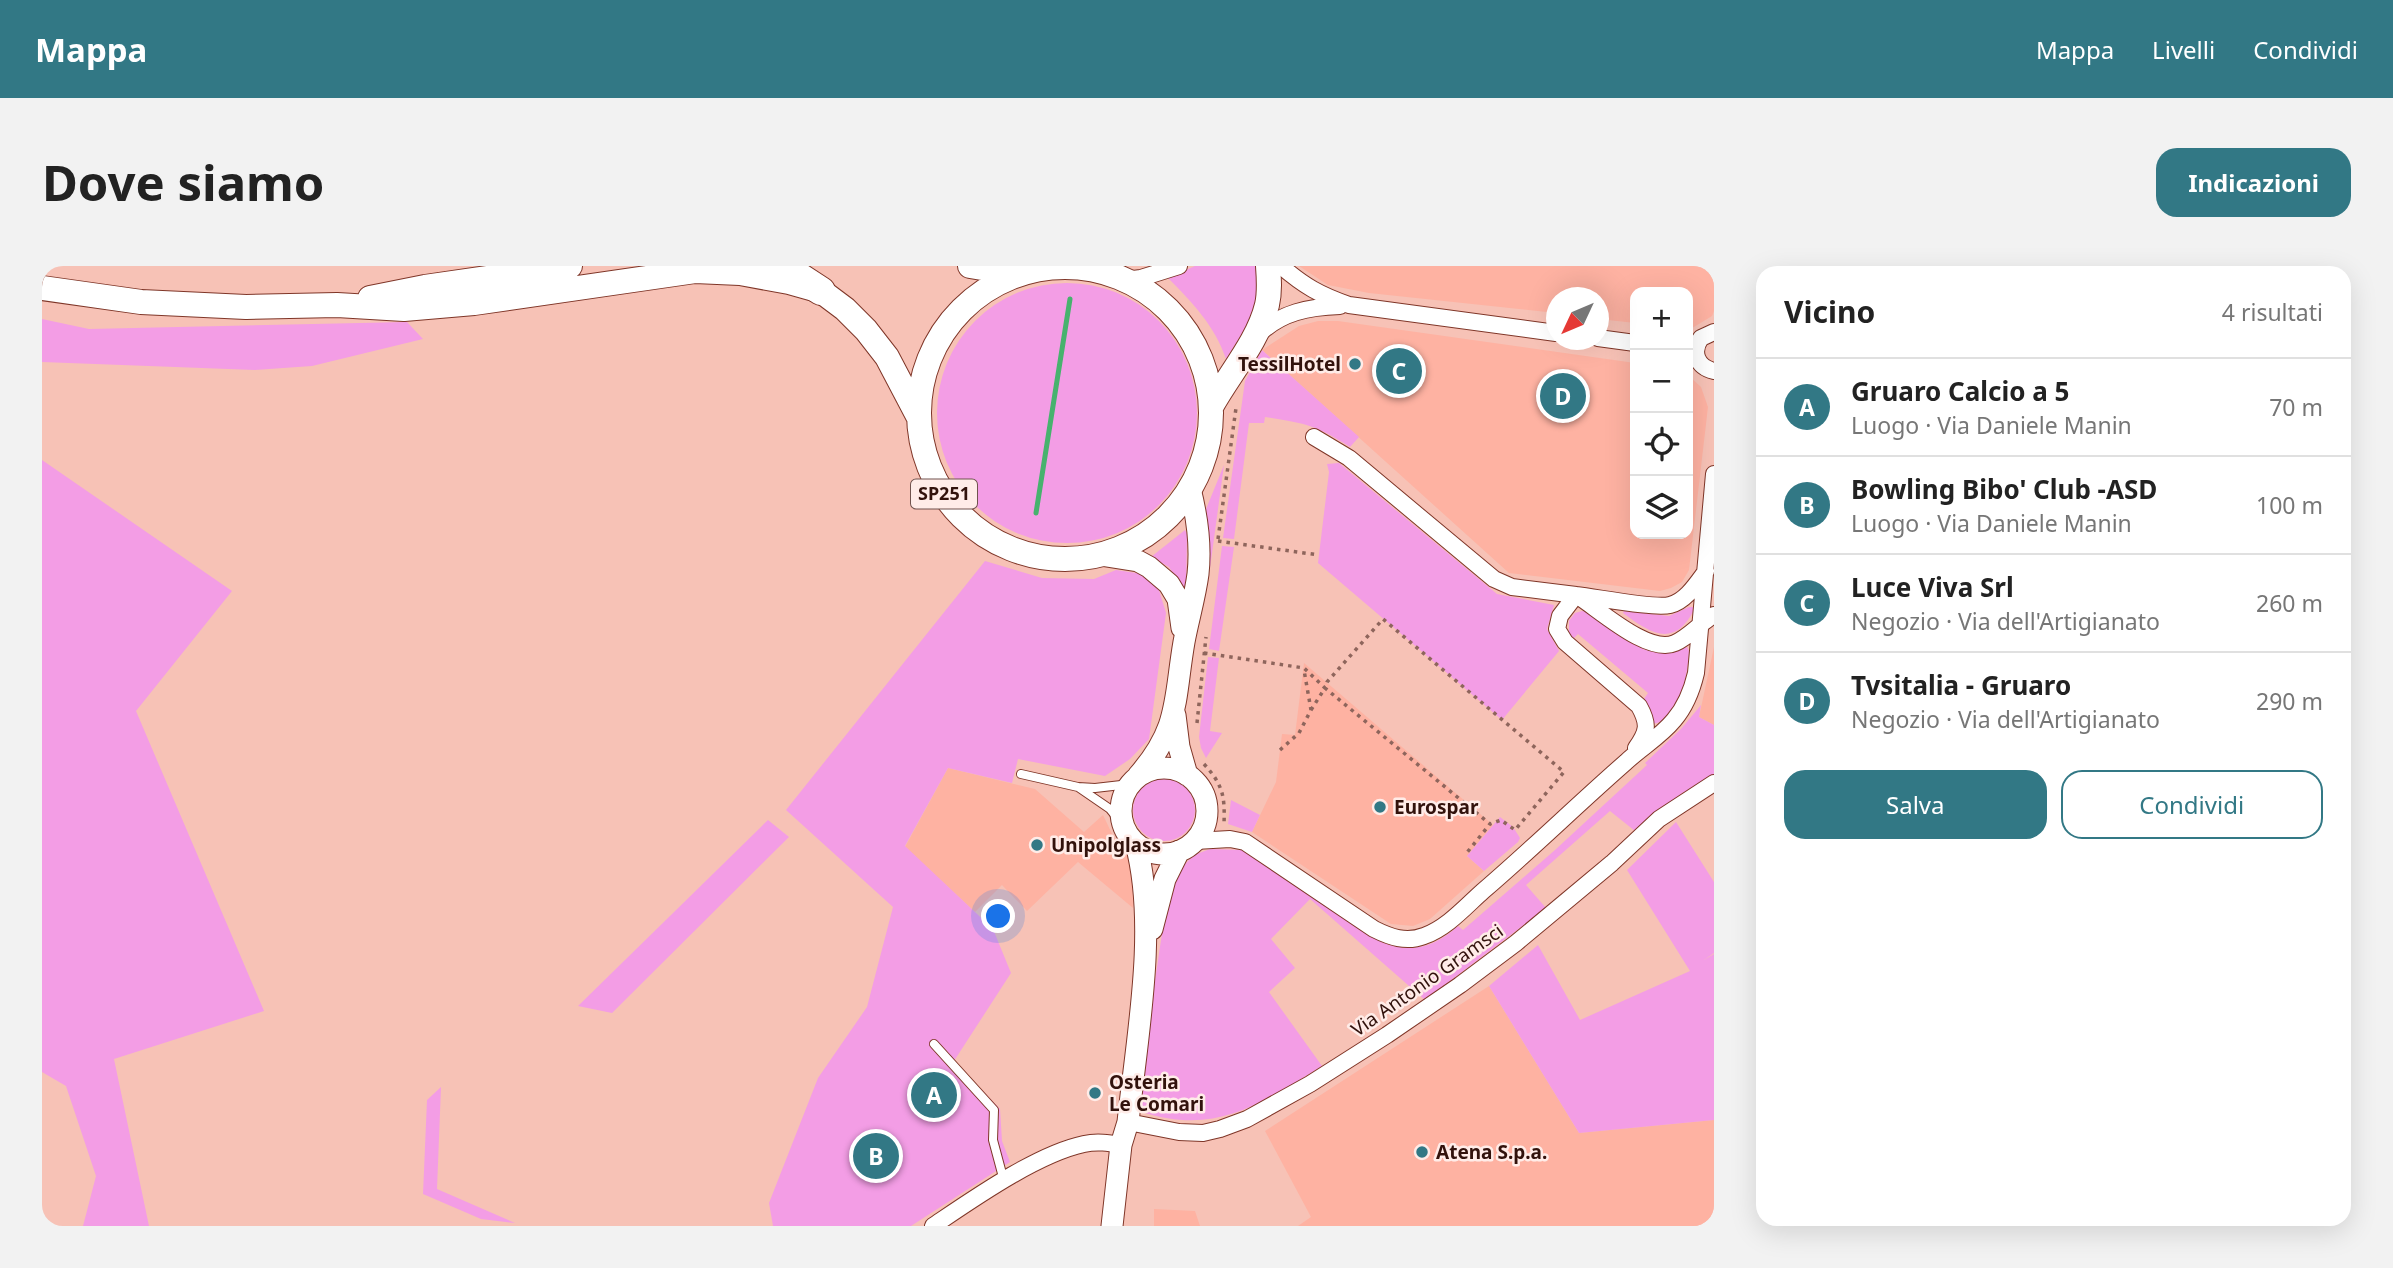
<!DOCTYPE html>
<html lang="it">
<head>
<meta charset="utf-8">
<style>
	:root { --surface:#fff; --page:#f2f2f2; --text:#222; --muted:#767676; --line:#e0e0e0; --accent:#327885 }
	body { margin:0; font-family:"Noto Sans",sans-serif; background:var(--page); color:var(--text) }
	.controls { position:absolute; right:21px; top:21px; display:grid; overflow:hidden; border-radius:14px; box-shadow:0 7px 28px #0002 }
	.controls button { width:63px; height:63px; display:grid; place-items:center; padding:0; border:0; border-bottom:2px solid var(--line); background:var(--surface); color:var(--text); font:35px sans-serif }
	.compass { position:absolute; left:1504px; top:21px; width:63px; height:63px; border-radius:50%; background:var(--surface); box-shadow:0 7px 28px #0002; rotate:226deg }
	.you { position:absolute; left:957px; top:651px; width:24px; height:24px; margin:-18px; border:5px solid #fff; border-radius:50%; background:#1a73e8; box-shadow:0 0 0 10px #1a73e833 }
	.badge { display:grid; place-items:center; width:46px; height:46px; border-radius:50%; background:var(--accent); color:#fff; font-size:23px; font-weight:700 }
	.pin { position:absolute; translate:-50% -50%; border:4px solid #fff; box-shadow:0 2px 7px #0006 }
	.list { margin:0; padding:0; list-style:none }
	h2 { display:flex; justify-content:space-between; align-items:center; height:91px; margin:0; padding:0 28px; font-size:30px }
	h2 small { font-size:23px; font-weight:400; color:var(--muted) }
	.list li { display:grid; grid-template-columns:46px 1fr auto; gap:21px; align-items:center; box-sizing:border-box; height:98px; padding:0 28px; border-top:2px solid var(--line) }
	.list b { display:block; font-size:26px; white-space:nowrap }
	.list p { margin:0; font-size:23px; white-space:nowrap; color:var(--muted) }
	.list em { font-size:23px; font-style:normal; color:var(--muted) }
	.actions { display:flex; gap:14px; padding:21px 28px }
	.actions a { flex:1; padding:16px 0; border:2px solid var(--accent); border-radius:21px; text-align:center; font-size:24px; color:var(--accent) }
	.actions .main { background:var(--accent); color:#fff }
	.icon { flex:none; width:38px; height:38px; fill:none; stroke:currentColor; stroke-width:2; stroke-linecap:round; stroke-linejoin:round }
	.map { position:relative; flex:none; width:1672px; height:960px; overflow:hidden; border-radius:21px }
	header { display:flex; align-items:center; gap:42px; box-sizing:border-box; height:98px; padding:0 35px; background:var(--accent); color:#fff }
	header strong { font-size:33px }
	nav { display:flex; gap:38px; margin-inline-start:auto; font-size:24px }
	.intro { display:flex; align-items:center; justify-content:space-between; box-sizing:border-box; height:168px; padding:0 42px }
	h1 { margin:0; font-size:49px }
	.button { padding:18px 32px; border-radius:21px; background:var(--accent); color:#fff; font-size:24px; font-weight:700 }
	main { display:flex; gap:42px; padding:0 42px }
	aside { flex:1; background:var(--surface); border-radius:21px; box-shadow:0 7px 28px #0002 }
	.map>svg:first-child { display:block }
</style>
</head>
<body>
<header>
<strong>Mappa</strong>
<nav><a>Mappa</a><a>Livelli</a><a>Condividi</a></nav>
</header>
<div class="intro"><h1>Dove siamo</h1><a class="button">Indicazioni</a></div>
<main>
<div class="map">
<svg width="1672" height="960" viewBox="0 0 1672 960">
	<rect width="100%" height="100%" fill="#f7c2b6"/>
	<!-- built -->
	<path fill="#feb2a2" d="M 1257,0 L 1672,0 L 1672,45 L 1670,50 L 1647,64 L 1646,26 L 1593,26 L 1593,57 L 1557,53 L 1556,32 L 1514,32 L 1514,47 L 1327,27 L 1286,19 Z
		M 1276,55 L 1296,55 L 1593,97 L 1593,268 L 1646,268 L 1646,109 L 1659,121 L 1666,141 L 1647,304 L 1640,316 L 1629,322 L 1618,325 L 1467,307 L 1220,84 L 1257,60 Z
		M 1672,381 L 1672,459 L 1657,451 Z
		M 1262,397 L 1451,559 L 1425,590 L 1442,605 L 1388,653 L 1371,660 L 1349,658 L 1210,566 L 1234,516 L 1240,468 L 1253,469 Z
		M 906,502 L 993,523 L 1042,566 L 1061,549 L 1072,572 L 1087,593 L 1090,604 L 1091,642 L 1036,596 L 985,645 L 960,619 L 933,646 L 863,581 Z
		M 1447,720 L 1537,867 L 1672,854 L 1672,960 L 1256,960 L 1269,951 L 1223,865 Z
		M 1112,943 L 1153,945 L 1158,960 L 1112,960 Z"/>
	<!-- green -->
	<path fill="#f39de5" d="M 1153,0 L 1216,0 L 1214,45 L 1184,93 C 1173,60 1150,36 1126,12 Z
		M895 147a130 130 0 1 1 260 0a130 130 0 1 1-260 0Z
		M 0,53 L 47,63 L 365,56 L 381,73 L 270,100 L 213,104 L 0,96 Z
		M 1220,84 L 1317,171 L 1308,181 C 1274,159 1262,157 1223,151 L 1222,157 L 1207,157 L 1192,273 L 1181,272 L 1203,115 Z
		M 0,194 L 190,325 L 94,445 L 222,745 L 72,793 L 107,960 L 41,960 L 54,910 L 24,820 L 0,806 Z
		M 1297,197 L 1455,328 L 1512,339 L 1505,363 L 1517,385 L 1460,454 L 1276,297 L 1287,206 L 1285,198 Z
		M 1182,199 L 1168,302 L 1162,248 Z
		M 1143,264 L 1145,268 L 1144,328 L 1127,301 L 1109,291 Z
		M 1180,280 L 1192,281 L 1177,385 L 1167,383 Z
		M 943,295 L 1000,312 L 1052,313 L 1074,304 L 1101,308 L 1117,324 L 1124,347 L 1107,473 L 1088,493 L 1063,510 L 976,493 L 970,517 L 906,502 L 863,580 L 951,663 L 969,707 L 912,795 L 958,843 L 960,875 L 968,896 L 869,960 L 731,960 L 727,937 L 776,812 L 825,741 L 851,641 L 744,544 Z
		M 1647,341 L 1651,341 L 1652,344 C 1632,383 1608,367 1581,347 L 1582,345 L 1627,350 Z
		M 1540,345 C 1586,351 1584,403 1645,381 L 1647,385 C 1646,408 1638,454 1611,458 L 1610,448 L 1602,433 L 1606,427 L 1536,368 L 1531,373 L 1527,367 L 1527,355 L 1533,347 Z
		M 1166,391 L 1177,392 L 1168,465 L 1180,467 L 1164,492 L 1159,482 L 1157,471 Z
		M 1659,439 L 1657,451 L 1672,459 L 1672,514 L 1640,527 L 1593,565 L 1568,545 L 1484,619 L 1504,642 L 1383,734 L 1268,633 L 1229,673 L 1253,702 L 1227,726 L 1280,800 C 1218,838 1175,870 1100,846 L 1095,835 L 1122,654 L 1130,621 L 1140,601 L 1152,589 L 1168,583 L 1203,584 L 1339,676 C 1369,688 1393,681 1416,660 L 1421,664 L 1513,584 L 1605,499 L 1603,497 L 1639,463 Z
		M1091 544a31 31 0 1 1 62 0a31 31 0 1 1-62 0Z
		M 1189,534 L 1218,549 L 1210,566 L 1186,558 Z
		M 1458,551 L 1471,561 L 1478,572 L 1476,576 L 1442,605 L 1425,590 Z
		M 726,554 L 747,571 L 570,747 L 536,740 Z
		M 1634,556 L 1672,616 L 1672,687 L 1662,694 L 1672,688 L 1672,854 L 1537,867 L 1447,720 L 1496,679 L 1538,754 L 1648,705 L 1585,604 Z
		M 399,821 L 395,923 L 473,957 L 439,953 L 381,928 L 385,834 Z"/>
	<g fill="none" stroke-linecap="round" stroke-linejoin="round">
		<!-- stream -->
		<path stroke="#47b26e" stroke-width="5" d="M 994,247 L 1028,33"/>
		<defs>
			<path id="service" d="M 979,508 L 1036,521
				M 1081,559 L 1068,543 L 1036,521 L 1053,522 L 1088,518
				M 892,778 L 952,844 L 951,874 L 962,915"/>
			<path id="minor" d="M 1239,0 C 1262,20 1278,29 1307,39 L 1514,67
				M 1083,14 L 1099,12 L 1137,0
				M 1672,66 L 1659,72 C 1649,86 1655,101 1672,105
				M 1216,69 C 1239,46 1267,41 1298,40
				M 1556,72 L 1593,77
				M 1272,171 L 1307,192 L 1452,313 L 1470,321 L 1534,329
				M 1664,305 C 1655,317 1644,335 1628,339 C 1612,343 1554,331 1534,329 C 1557,343 1606,389 1633,377 C 1647,371 1658,357 1672,349
				M 1534,329 L 1518,350 L 1515,363 L 1523,376 L 1597,440 C 1607,458 1606,465 1594,482
				M 1153,575 L 1188,573 L 1203,576 L 1332,663 C 1348,671 1364,677 1382,670 C 1405,662 1424,640 1441,625 C 1490,583 1536,538 1584,496 C 1600,481 1618,471 1632,454 C 1644,440 1650,424 1654,407 L 1672,208
				M 1086,856 L 1137,866 L 1161,867 L 1178,863 L 1205,853 L 1268,818 L 1345,769 L 1418,719 L 1474,677 L 1570,597 L 1617,553 L 1672,517
				M 891,960 C 931,933 995,888 1042,878 C 1055,875 1067,877 1079,879"/>
			<path id="secondary" d="M 1058,289 L 1096,295 L 1107,301 L 1127,318 L 1136,333 L 1140,362
				M 1133,449 L 1137,481 L 1145,509
				M1079 545a43 43 0 1 1 86 0a43 43 0 1 1-86 0Z
				M 1096,510 C 1138,462 1132,434 1142,376 C 1146,354 1153,331 1156,308 C 1159,280 1155,250 1148,223
				M 1110,663 L 1123,613 L 1137,585
				M 1070,960 L 1079,879 L 1086,856 C 1095,770 1116,661 1094,578"/>
			<path id="primary" d="M 928,0 L 976,8
				M877 147a146 146 0 1 1 292 0a146 146 0 1 1-292 0Z
				M 0,22 L 99,36 L 204,41 L 295,39 L 362,43 L 432,37 L 653,5 L 698,7 L 747,16 L 779,25 L 803,43 L 824,64 L 845,91 L 876,150
				M 328,32 L 383,21 L 528,0
				M 1169,141 C 1187,108 1216,76 1225,39 C 1228,26 1227,13 1226,0"/>
			<path id="motorway" d="M 729,0 L 753,8 L 779,25
				M 496,4 L 504,0"/>
		</defs>
		<!-- service casing -->
		<use href="#service" stroke="#7f3628" stroke-width="10"/>
		<!-- minor casing -->
		<use href="#minor" stroke="#7f3628" stroke-width="18"/>
		<!-- secondary casing -->
		<use href="#secondary" stroke="#7f3628" stroke-width="23"/>
		<!-- primary casing -->
		<use href="#primary" stroke="#7f3628" stroke-width="26"/>
		<!-- motorway casing -->
		<use href="#motorway" stroke="#7f3628" stroke-width="30"/>
		<!-- path -->
		<path stroke="#8e655c" stroke-width="3.5" stroke-dasharray="3.5 5" stroke-linecap="butt" d="M 1176,273 L 1194,142
			M 1176,275 L 1277,289
			M 1162,387 L 1262,402 L 1283,422 L 1285,416 L 1341,353 L 1522,506 L 1473,564 L 1459,554 L 1448,558
			M 1269,444 L 1283,422 L 1448,558 L 1423,589
			M 1155,457 L 1164,371
			M 1238,484 L 1257,467 L 1269,444 L 1262,404
			M 1162,498 C 1181,519 1183,530 1182,558"/>
		<!-- service -->
		<use href="#service" stroke="#fff" stroke-width="8"/>
		<!-- minor -->
		<use href="#minor" stroke="#fff" stroke-width="16"/>
		<!-- secondary -->
		<use href="#secondary" stroke="#fff" stroke-width="21"/>
		<!-- primary -->
		<use href="#primary" stroke="#fff" stroke-width="24"/>
		<!-- motorway -->
		<use href="#motorway" stroke="#fff" stroke-width="28"/>
	</g>
	<!-- markers -->
	<g fill="#327885" stroke="#ffece8" stroke-width="2.5">
		<circle cx="1313" cy="98" r="7"/>
		<circle cx="1338" cy="541" r="7"/>
		<circle cx="995" cy="579" r="7"/>
		<circle cx="1053" cy="827" r="7"/>
		<circle cx="1380" cy="886" r="7"/>
	</g>
	<g text-anchor="middle" stroke-width="5" stroke-linejoin="round" paint-order="stroke">
		<!-- shield labels -->
		<rect fill="#ffece8" stroke="#70534e" stroke-width="2" x="869" y="213.5" width="66" height="29" rx="5"/>
		<g font-size="18" font-weight="bold" fill="#32120c">
			<text x="902" y="234">SP251</text>
		</g>
		<!-- poi labels -->
		<g font-size="19" font-weight="bold" fill="#32120c" stroke="#ffece8" text-anchor="start">
			<text x="1299" y="105" text-anchor="end">TessilHotel</text>
			<text x="1352" y="548">Eurospar</text>
			<text x="1009" y="586">Unipolglass</text>
			<text x="1067" y="823">Osteria<tspan x="1067" dy="22">Le Comari</tspan></text>
			<text x="1394" y="893">Atena S.p.a.</text>
		</g>
		<!-- street labels -->
		<g font-size="19" fill="#32120c" stroke="#ffece8">
			<text transform="translate(1385 714) rotate(-35)" y="7">Via Antonio Gramsci</text>
		</g>
	</g>
</svg>
<div class="controls">
<button>+</button>
<button>−</button>
<button><svg class="icon" aria-label="locate" viewBox="0 0 24 24"><circle cx="12" cy="12" r="6"/><path d="M12 2v4M12 18v4M2 12h4M18 12h4"/></svg></button>
<button><svg class="icon" aria-label="layers" viewBox="0 0 24 24"><path d="M12 4l9 5-9 5-9-5zM3 14l9 5 9-5"/></svg></button>
</div>
<svg class="compass" viewBox="-18 -18 36 36"><path d="M0-13l5 13h-10z" fill="#e53935"/><path d="M0 13l5-13h-10z" fill="#767676"/></svg>
<div class="you"></div>
<div class="pin badge" style="left:892px;top:829px">A</div>
<div class="pin badge" style="left:834px;top:890px">B</div>
<div class="pin badge" style="left:1357px;top:105px">C</div>
<div class="pin badge" style="left:1521px;top:130px">D</div>
</div>
<aside>
<h2>Vicino<small>4 risultati</small></h2>
<ul class="list">
<li><span class="badge">A</span><div><b>Gruaro Calcio a 5</b><p>Luogo · Via Daniele Manin</p></div><em>70 m</em></li>
<li><span class="badge">B</span><div><b>Bowling Bibo' Club -ASD</b><p>Luogo · Via Daniele Manin</p></div><em>100 m</em></li>
<li><span class="badge">C</span><div><b>Luce Viva Srl</b><p>Negozio · Via dell'Artigianato</p></div><em>260 m</em></li>
<li><span class="badge">D</span><div><b>Tvsitalia - Gruaro</b><p>Negozio · Via dell'Artigianato</p></div><em>290 m</em></li>
</ul>
<div class="actions"><a class="main">Salva</a><a>Condividi</a></div>
</aside>
</main>
</body>
</html>
